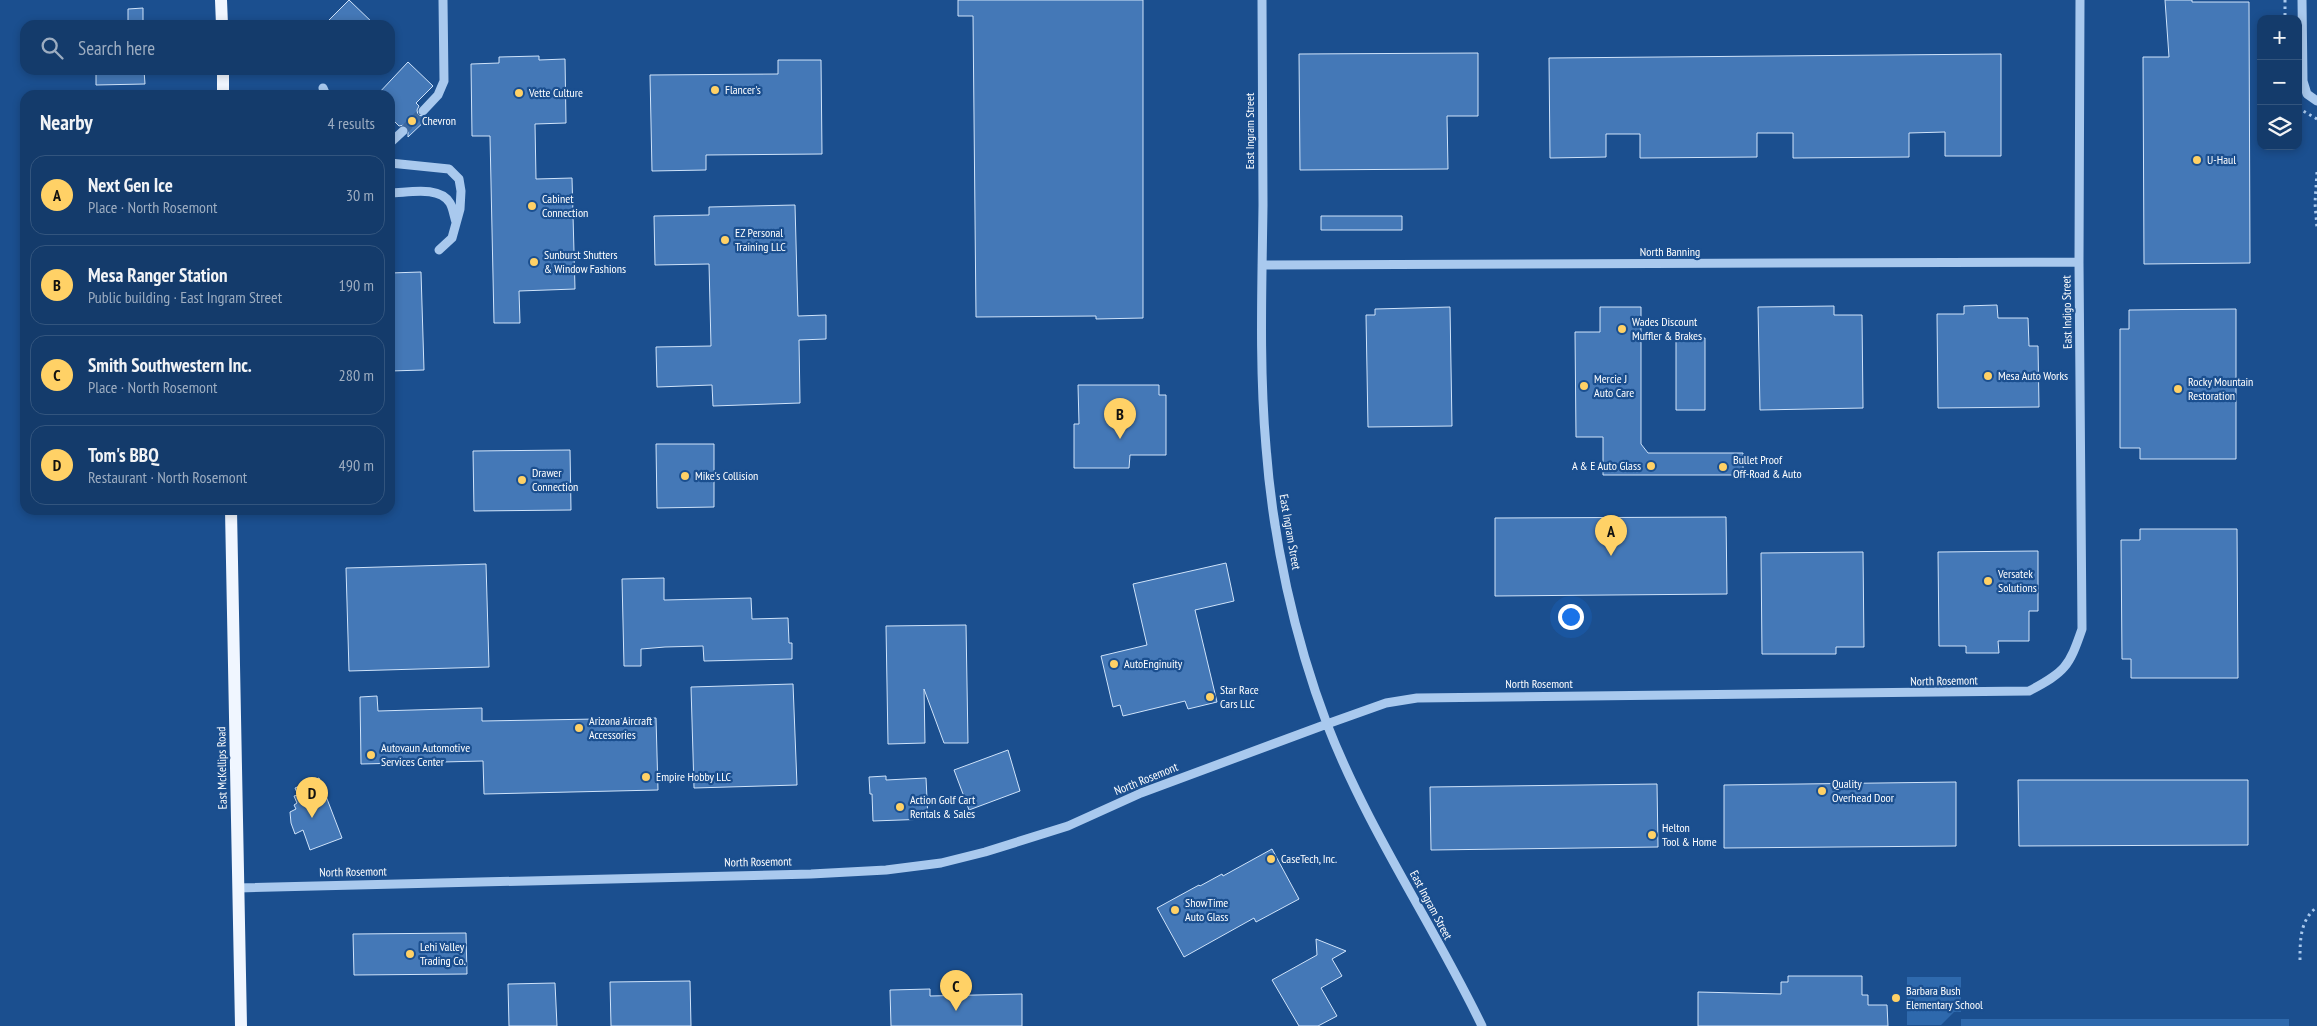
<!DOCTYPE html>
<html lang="en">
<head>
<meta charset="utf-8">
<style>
	:root { --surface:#143b6b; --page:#214673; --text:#f1f3f6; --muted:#9dadc1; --line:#33557e; --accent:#ffd166 }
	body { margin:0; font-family:"PT Sans Narrow",sans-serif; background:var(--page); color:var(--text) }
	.controls { position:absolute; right:15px; top:15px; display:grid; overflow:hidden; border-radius:10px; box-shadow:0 2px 8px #0003 }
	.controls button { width:45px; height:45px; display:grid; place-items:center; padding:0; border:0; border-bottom:1px solid var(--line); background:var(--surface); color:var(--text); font:25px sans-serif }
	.you { position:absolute; left:1570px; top:616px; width:18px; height:18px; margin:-12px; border:4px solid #fff; border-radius:50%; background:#1a73e8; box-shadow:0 0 0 8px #1a73e833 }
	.badge { display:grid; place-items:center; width:32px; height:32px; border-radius:50%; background:var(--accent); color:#111; font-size:16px; font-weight:700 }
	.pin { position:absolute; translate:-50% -41px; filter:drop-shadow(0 1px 2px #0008) }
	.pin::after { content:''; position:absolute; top:26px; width:18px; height:15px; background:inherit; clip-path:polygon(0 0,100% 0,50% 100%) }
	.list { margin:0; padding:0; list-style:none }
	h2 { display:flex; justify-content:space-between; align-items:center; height:65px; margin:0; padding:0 20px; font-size:21px }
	h2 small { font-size:16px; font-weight:400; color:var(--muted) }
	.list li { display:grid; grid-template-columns:32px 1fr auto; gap:15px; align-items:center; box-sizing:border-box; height:80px; margin:0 10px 10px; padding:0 10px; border:1px solid var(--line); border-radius:15px }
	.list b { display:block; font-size:19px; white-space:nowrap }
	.list p { margin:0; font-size:16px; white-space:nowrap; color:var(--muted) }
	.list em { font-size:16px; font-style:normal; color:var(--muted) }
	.icon { flex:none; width:28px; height:28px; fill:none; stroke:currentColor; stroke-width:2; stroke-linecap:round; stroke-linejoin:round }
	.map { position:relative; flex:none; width:2317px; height:1026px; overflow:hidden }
	.search { position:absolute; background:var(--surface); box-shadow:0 2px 8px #0003; left:20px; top:20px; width:375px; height:55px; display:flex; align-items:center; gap:12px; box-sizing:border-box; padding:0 18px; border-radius:15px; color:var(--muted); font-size:19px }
	.panel { position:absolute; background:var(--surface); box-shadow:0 2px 8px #0003; left:20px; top:90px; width:375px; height:425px; border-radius:15px }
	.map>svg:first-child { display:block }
</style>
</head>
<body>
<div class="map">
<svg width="2317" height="1026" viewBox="0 0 2317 1026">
	<rect width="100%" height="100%" fill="#1b4f8f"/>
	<!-- green -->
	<path fill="#2e69ad" d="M 1907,977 L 1961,977 L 1961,1012 L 1954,1012 L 1941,1025 L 1907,1025 Z
		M 1961,1019 L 2289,1019 L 2289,1026 L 1961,1026 Z"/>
	<!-- building -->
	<path fill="#4478b7" stroke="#cfe3fa" d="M 349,0 L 375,25 L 324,25 Z
		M 958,0 L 1143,0 L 1143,318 L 1096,319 L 1096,316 L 976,317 L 973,16 L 958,16 Z
		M 2165,0 L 2192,0 L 2192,2 L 2249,2 L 2250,263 L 2144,264 L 2143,57 L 2169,57 Z
		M 143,8 L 143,25 L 128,25 L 128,9 Z
		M 1478,53 L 1478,116 L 1447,116 L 1448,169 L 1300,170 L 1299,54 Z
		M 2001,54 L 2001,156 L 1945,156 L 1945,132 L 1909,133 L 1909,157 L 1793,158 L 1793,133 L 1757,133 L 1757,157 L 1640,158 L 1640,134 L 1606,134 L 1606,157 L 1550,158 L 1549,58 Z
		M 539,56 L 539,60 L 565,59 L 566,123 L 535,124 L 536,179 L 572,178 L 575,289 L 519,291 L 520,323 L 494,323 L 490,136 L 472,136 L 471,64 L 499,63 L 499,57 Z
		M 778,60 L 821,60 L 822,154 L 706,155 L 706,170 L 652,171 L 650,75 L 778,74 Z
		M 408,62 L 433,86 L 416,103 L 419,106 L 417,110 L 418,115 L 429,117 L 408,137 L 408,127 L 404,125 L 399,126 L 390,117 L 390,95 L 377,95 Z
		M 96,70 L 144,70 L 145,84 L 96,85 Z
		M 795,205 L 798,316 L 826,315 L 826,339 L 799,340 L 800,403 L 713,406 L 712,385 L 657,387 L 656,347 L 711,346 L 709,264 L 655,265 L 654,216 L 709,215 L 709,207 Z
		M 1321,216 L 1402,216 L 1402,230 L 1321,230 Z
		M 421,272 L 424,370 L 390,371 L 390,273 Z
		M 1997,305 L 1998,318 L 2028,318 L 2029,346 L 2038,346 L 2039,407 L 1938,408 L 1937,314 L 1964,314 L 1964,306 Z
		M 1834,306 L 1834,315 L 1862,315 L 1863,408 L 1760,410 L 1758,307 Z
		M 1450,307 L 1452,426 L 1368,427 L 1366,315 L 1375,315 L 1375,309 Z
		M 1600,307 L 1641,307 L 1641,444 L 1648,453 L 1743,453 L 1743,475 L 1603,475 L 1603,437 L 1576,437 L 1575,332 L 1600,332 Z
		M 2236,309 L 2236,459 L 2140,459 L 2140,448 L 2120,448 L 2120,329 L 2129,329 L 2129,310 Z
		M 1676,338 L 1705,338 L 1705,410 L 1676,410 Z
		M 1078,385 L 1159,385 L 1159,395 L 1166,395 L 1166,455 L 1130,455 L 1129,468 L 1074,468 L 1074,424 L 1079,424 Z
		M 656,444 L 714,444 L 714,507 L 657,508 Z
		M 570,450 L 571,510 L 474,511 L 473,451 Z
		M 1726,517 L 1727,594 L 1495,596 L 1495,518 Z
		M 2140,529 L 2237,529 L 2238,678 L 2131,678 L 2131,659 L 2122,659 L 2121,540 L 2140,540 Z
		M 2038,551 L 2038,611 L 2029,611 L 2029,641 L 1998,641 L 1999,653 L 1966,653 L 1966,646 L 1939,646 L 1938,552 Z
		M 1863,552 L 1864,647 L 1836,647 L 1836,654 L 1762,654 L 1761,553 Z
		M 1226,563 L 1234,601 L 1195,610 L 1217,702 L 1188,709 L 1185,701 L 1123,716 L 1120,705 L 1113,707 L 1101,656 L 1147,645 L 1133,584 Z
		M 486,564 L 489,667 L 349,671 L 346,568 Z
		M 664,578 L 664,600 L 751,598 L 752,619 L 788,618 L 789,643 L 792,643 L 792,659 L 704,661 L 703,646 L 665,647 L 641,649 L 641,666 L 624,666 L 622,579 Z
		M 966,625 L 968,743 L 944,743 L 924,689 L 925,743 L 888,744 L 886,626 Z
		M 793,684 L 797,785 L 694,788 L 691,687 Z
		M 377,696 L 378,711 L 482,708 L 482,721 L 656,718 L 658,790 L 484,794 L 483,761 L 361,764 L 360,697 Z
		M 1008,750 L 1020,791 L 969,810 L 954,770 Z
		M 886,776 L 886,780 L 926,778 L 928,819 L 873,821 L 872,794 L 870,794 L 869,777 Z
		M 319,778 L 342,838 L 310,850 L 303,830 L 295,834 L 291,823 L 290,812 L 296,809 L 294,805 L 297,803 L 294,796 L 298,795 L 295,788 Z
		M 2018,780 L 2248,780 L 2248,845 L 2019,846 Z
		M 1956,782 L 1956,846 L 1724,848 L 1724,785 Z
		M 1657,784 L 1658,847 L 1431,850 L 1430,787 Z
		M 1272,849 L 1299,899 L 1256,922 L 1254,918 L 1184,957 L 1157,908 L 1199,885 L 1200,886 L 1222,874 L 1223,876 Z
		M 466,933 L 467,974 L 354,975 L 353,934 Z
		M 1316,939 L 1346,951 L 1332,959 L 1342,976 L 1321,988 L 1337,1016 L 1318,1026 L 1299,1026 L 1272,980 L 1317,955 Z
		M 1788,976 L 1862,976 L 1862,995 L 1868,995 L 1868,1005 L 1887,1005 L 1888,1026 L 1698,1026 L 1698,992 L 1781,994 L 1781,982 L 1788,982 Z
		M 690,981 L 691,1026 L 611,1026 L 610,982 Z
		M 555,983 L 557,1026 L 509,1026 L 508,984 Z
		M 930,989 L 930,996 L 1022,994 L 1022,1026 L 891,1026 L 890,990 Z"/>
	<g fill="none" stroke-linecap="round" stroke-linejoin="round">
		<!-- minor-tunnel -->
		<path stroke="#3d69a0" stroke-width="9" stroke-dasharray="9 4.5" stroke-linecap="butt" d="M 403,131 L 423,111"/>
		<!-- path -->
		<path stroke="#a9c9ee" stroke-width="3" stroke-dasharray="2.5 4" stroke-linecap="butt" d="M 2285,0 L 2285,19
			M 2298,108 L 2317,119
			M 2317,172 L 2315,203 L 2317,228
			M 2300,960 C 2300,940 2300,920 2317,907"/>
		<!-- minor -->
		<path stroke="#a9c9ee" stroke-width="9" d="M 1262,0 C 1262,68 1263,136 1263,205 C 1262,285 1259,366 1266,447 C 1273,540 1294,637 1327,724 C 1368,830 1433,924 1482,1026
			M 2302,0 L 2303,81 L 2307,94 L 2317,101
			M 323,88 L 326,95
			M 423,111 L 438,95 L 444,81 L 443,0
			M 390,143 L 403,131
			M 390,163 L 449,169 L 459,179 L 461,191 L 460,209 L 452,238 L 439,250
			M 390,193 C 407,193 439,185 450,203 C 453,208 454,216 456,222
			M 1262,265 L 2079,262
			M 238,888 L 811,874 L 886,870 L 941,863 L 985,852 L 1068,826 L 1141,793 L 1327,724 L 1386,703 L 1417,698 L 2029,691 C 2065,672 2069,667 2082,629 L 2079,262 L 2080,0"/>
		<!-- major -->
		<path stroke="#f0f6ff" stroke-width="12" d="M 221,0 L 222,25
			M 223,70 L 223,95
			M 231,510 L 241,1026"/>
	</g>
	<!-- markers -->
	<g fill="#ffd166" stroke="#1b4f8f" stroke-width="2">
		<circle cx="715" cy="90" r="5"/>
		<circle cx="519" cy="93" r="5"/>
		<circle cx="412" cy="121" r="5"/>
		<circle cx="2197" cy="160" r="5"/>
		<circle cx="532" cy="206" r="5"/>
		<circle cx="725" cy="240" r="5"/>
		<circle cx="534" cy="262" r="5"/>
		<circle cx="1622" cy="329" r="5"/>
		<circle cx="1988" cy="376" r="5"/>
		<circle cx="1584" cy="386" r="5"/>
		<circle cx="2178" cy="389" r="5"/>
		<circle cx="1651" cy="466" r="5"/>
		<circle cx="1723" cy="467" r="5"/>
		<circle cx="685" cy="476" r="5"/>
		<circle cx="522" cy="480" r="5"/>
		<circle cx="1988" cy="581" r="5"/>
		<circle cx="1114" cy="664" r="5"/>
		<circle cx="1210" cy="697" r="5"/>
		<circle cx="579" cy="728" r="5"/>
		<circle cx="371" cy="755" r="5"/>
		<circle cx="646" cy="777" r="5"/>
		<circle cx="1822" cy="791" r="5"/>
		<circle cx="900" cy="807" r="5"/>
		<circle cx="1652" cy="835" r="5"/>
		<circle cx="1271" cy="859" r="5"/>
		<circle cx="1175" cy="910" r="5"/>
		<circle cx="410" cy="954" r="5"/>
		<circle cx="1896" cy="998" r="5"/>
	</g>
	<g text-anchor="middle" stroke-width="4.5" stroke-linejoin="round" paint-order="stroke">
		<!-- poi labels -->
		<g font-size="12" fill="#fff" stroke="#1b4f8f" text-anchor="start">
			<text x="725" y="94">Flancer's</text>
			<text x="529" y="97">Vette Culture</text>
			<text x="422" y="125">Chevron</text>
			<text x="2207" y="164">U-Haul</text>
			<text x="542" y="203">Cabinet<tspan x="542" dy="14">Connection</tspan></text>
			<text x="735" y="237">EZ Personal<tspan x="735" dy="14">Training LLC</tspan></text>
			<text x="544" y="259">Sunburst Shutters<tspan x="544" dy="14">&amp; Window Fashions</tspan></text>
			<text x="1632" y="326">Wades Discount<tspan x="1632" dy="14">Muffler &amp; Brakes</tspan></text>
			<text x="1998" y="380">Mesa Auto Works</text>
			<text x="1594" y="383">Mercie J<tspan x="1594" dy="14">Auto Care</tspan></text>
			<text x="2188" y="386">Rocky Mountain<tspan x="2188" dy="14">Restoration</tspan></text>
			<text x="1733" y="464">Bullet Proof<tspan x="1733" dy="14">Off-Road &amp; Auto</tspan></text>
			<text x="1641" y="470" text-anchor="end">A &amp; E Auto Glass</text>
			<text x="532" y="477">Drawer<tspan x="532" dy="14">Connection</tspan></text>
			<text x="695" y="480">Mike's Collision</text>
			<text x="1998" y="578">Versatek<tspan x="1998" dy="14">Solutions</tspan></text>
			<text x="1124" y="668">AutoEnginuity</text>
			<text x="1220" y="694">Star Race<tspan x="1220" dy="14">Cars LLC</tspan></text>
			<text x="589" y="725">Arizona Aircraft<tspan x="589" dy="14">Accessories</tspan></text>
			<text x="381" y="752">Autovaun Automotive<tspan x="381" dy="14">Services Center</tspan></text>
			<text x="656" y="781">Empire Hobby LLC</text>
			<text x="1832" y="788">Quality<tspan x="1832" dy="14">Overhead Door</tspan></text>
			<text x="910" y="804">Action Golf Cart<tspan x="910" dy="14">Rentals &amp; Sales</tspan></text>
			<text x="1662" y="832">Helton<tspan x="1662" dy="14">Tool &amp; Home</tspan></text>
			<text x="1281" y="863">CaseTech, Inc.</text>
			<text x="1185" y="907">ShowTime<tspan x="1185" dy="14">Auto Glass</tspan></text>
			<text x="420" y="951">Lehi Valley<tspan x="420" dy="14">Trading Co.</tspan></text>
			<text x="1906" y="995">Barbara Bush<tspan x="1906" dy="14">Elementary School</tspan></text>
		</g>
		<!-- street labels -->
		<g font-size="12" fill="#fff" stroke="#1b4f8f">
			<text transform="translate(1250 131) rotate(-90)" y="4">East Ingram Street</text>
			<text x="1670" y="256">North Banning</text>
			<text transform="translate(2067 312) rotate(-91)" y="4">East Indigo Street</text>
			<text transform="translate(1290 532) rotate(80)" y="4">East Ingram Street</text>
			<text transform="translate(1944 681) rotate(-1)" y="4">North Rosemont</text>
			<text x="1539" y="688">North Rosemont</text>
			<text transform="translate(222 768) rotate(-91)" y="4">East McKellips Road</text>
			<text transform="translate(1146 779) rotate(-22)" y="4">North Rosemont</text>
			<text transform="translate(758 862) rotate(-1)" y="4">North Rosemont</text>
			<text transform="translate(353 872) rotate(-1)" y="4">North Rosemont</text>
			<text transform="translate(1431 905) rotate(62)" y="4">East Ingram Street</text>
		</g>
	</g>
</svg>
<div class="controls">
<button>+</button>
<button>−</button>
<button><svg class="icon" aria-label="layers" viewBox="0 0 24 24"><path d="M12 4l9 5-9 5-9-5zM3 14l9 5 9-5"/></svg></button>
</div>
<div class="you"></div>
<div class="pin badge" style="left:1611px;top:556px">A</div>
<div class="pin badge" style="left:1120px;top:439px">B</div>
<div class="pin badge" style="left:956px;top:1011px">C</div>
<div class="pin badge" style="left:312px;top:818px">D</div>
<div class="search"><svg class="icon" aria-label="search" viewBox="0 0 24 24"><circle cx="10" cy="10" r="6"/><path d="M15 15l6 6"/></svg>Search here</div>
<section class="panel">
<h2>Nearby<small>4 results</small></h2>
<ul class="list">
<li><span class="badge">A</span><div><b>Next Gen Ice</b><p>Place · North Rosemont</p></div><em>30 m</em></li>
<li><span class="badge">B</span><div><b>Mesa Ranger Station</b><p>Public building · East Ingram Street</p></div><em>190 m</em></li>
<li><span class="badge">C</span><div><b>Smith Southwestern Inc.</b><p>Place · North Rosemont</p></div><em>280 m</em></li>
<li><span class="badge">D</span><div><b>Tom's BBQ</b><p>Restaurant · North Rosemont</p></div><em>490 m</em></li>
</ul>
</section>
</div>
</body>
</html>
